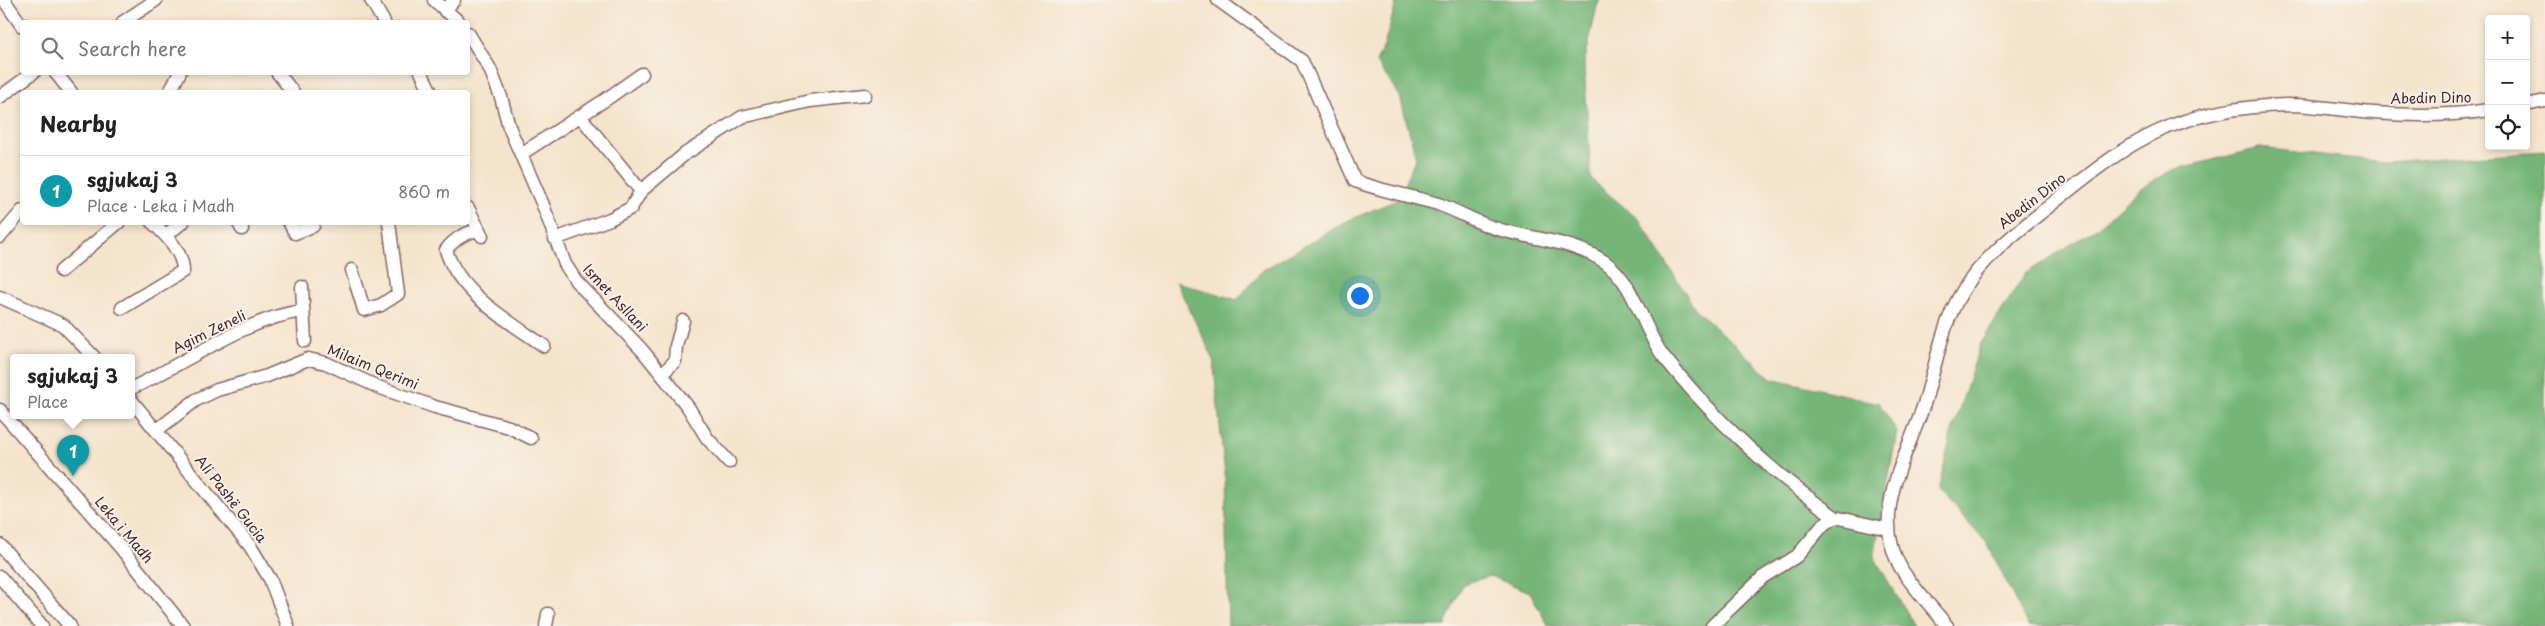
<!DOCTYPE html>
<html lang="en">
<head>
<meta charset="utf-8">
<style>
	:root { --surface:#fff; --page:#f6f6f6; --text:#222; --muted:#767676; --line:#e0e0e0; --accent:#111827 }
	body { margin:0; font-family:"Playpen Sans",sans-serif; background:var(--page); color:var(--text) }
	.controls { position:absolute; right:15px; top:15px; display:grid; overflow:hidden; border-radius:5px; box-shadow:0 2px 8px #0003 }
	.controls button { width:45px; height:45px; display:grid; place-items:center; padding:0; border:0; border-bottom:1px solid var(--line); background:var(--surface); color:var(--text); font:25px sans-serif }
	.you { position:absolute; left:1359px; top:295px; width:18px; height:18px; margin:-12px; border:4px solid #fff; border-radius:50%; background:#1a73e8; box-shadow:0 0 0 8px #1a73e833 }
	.badge { display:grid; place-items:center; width:32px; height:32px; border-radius:50%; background:var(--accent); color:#fff; font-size:16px; font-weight:700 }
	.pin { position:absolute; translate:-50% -41px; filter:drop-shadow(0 1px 2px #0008) }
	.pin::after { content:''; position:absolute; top:26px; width:18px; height:15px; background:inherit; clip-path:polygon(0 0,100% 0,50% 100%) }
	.popup { position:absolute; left:10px; top:354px; width:125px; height:65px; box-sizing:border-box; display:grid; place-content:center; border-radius:5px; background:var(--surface); filter:drop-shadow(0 1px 4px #0005); font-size:16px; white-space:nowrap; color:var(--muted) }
	.popup b { font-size:19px; color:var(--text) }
	.popup::after { content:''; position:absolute; left:50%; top:100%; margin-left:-10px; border:10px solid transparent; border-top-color:var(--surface) }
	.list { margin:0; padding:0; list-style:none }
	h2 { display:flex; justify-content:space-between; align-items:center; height:65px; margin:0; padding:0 20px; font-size:21px }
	h2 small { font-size:16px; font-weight:400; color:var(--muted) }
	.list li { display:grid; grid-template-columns:32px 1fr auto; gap:15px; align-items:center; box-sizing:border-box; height:70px; padding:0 20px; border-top:1px solid var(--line) }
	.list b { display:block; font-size:19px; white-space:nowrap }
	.list p { margin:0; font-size:16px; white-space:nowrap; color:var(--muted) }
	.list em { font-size:16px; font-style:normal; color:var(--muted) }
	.icon { flex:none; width:28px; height:28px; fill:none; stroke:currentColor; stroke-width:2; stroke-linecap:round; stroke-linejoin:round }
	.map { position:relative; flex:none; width:2545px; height:626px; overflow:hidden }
	.search { position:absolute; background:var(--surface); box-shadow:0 2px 8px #0003; left:20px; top:20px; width:450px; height:55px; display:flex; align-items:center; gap:12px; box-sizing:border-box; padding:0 18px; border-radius:5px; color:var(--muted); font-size:19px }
	.panel { position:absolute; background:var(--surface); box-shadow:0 2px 8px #0003; left:20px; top:90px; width:450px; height:135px; border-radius:5px }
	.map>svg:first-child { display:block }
</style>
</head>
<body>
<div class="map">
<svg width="2545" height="626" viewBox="0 0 2545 626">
	<rect width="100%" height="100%" fill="#f7f3e8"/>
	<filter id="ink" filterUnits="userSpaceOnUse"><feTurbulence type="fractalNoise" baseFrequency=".02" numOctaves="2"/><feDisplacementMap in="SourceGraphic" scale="10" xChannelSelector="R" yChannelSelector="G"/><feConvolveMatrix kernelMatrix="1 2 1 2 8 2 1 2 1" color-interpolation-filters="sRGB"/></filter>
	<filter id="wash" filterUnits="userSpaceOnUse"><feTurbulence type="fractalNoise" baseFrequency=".0096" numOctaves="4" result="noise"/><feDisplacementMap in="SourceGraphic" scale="20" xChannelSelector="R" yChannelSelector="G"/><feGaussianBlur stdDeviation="1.12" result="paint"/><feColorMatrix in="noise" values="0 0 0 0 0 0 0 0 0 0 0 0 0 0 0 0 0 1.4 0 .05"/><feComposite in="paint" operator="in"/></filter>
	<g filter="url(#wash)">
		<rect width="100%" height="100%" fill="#f5e4cc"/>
		<!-- forest -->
		<path fill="#75b678" stroke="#606a52" d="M 1397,0 L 1600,0 L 1597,6 L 1584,64 L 1591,179 L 1639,220 L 1697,311 L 1771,378 L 1879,403 L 1897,432 L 1874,557 L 1914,626 L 1548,626 L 1530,592 L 1490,576 L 1463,584 L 1446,622 L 1446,626 L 1228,626 L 1225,475 L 1213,358 L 1176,282 L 1237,300 L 1263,270 L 1349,220 L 1397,200 L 1416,158 L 1400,96 L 1376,62 L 1384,46 Z
			M 2260,148 L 2385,162 L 2545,151 L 2545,626 L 2028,626 L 1987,543 L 1938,491 L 1951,435 L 1980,345 L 2025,274 L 2098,227 L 2141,188 L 2173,170 Z"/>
	</g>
	<g filter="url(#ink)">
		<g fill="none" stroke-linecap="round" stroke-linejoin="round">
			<defs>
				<path id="minor" d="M 4,0 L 22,26
					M 371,0 L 384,22
					M 434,0 L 459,22
					M 1218,0 L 1302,61 L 1355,181 C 1381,191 1411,196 1438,204 C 1461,212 1481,226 1505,231 C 1539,240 1575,242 1605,262 C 1636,284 1642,329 1664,357 C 1713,418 1771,472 1835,517
					M 445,11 L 454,0
					M 123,22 L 156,0
					M 468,33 L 490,69 L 501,97 L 509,127 L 543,205 L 565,264 L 576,281 L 642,350 L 688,407 L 707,438 L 729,462
					M 55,72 L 71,92
					M 277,72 L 293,92
					M 421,72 L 431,92
					M 170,92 L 180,72
					M 0,97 L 34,72
					M 2526,105 L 2545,101
					M 580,116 L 641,191
					M 521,154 L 605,100 L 642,74
					M 468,208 L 482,236
					M 238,222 L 242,229
					M 289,222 L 295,233 L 313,226
					M 479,230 C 465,233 455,238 446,250 C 459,294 509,321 544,346
					M 166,235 L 183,222
					M 0,237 L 22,211
					M 555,239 L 610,219 L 631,208 L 641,191 L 685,154 L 742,117 L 810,101 L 865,95
					M 352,270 L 364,310 L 381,305 L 398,294 L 389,222
					M 61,271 L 119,222
					M 302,287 L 305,341
					M 0,297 L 63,325 L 94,357
					M 122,308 L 183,271 C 183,252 166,235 152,222
					M 662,374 L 675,361 L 676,346 L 683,321
					M 132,388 C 185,364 244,319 302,311
					M 132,401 L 250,546 L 270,579 L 288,626
					M 0,410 L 120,547 L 183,626
					M 157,430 L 196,400 L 217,390 L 267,376 L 308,359 L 326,363 L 378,387 L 435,407 L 509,427 L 531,438
					M 0,545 L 70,626
					M 0,577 L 42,626
					M 546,626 L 548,614
					M 1712,626 L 1763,577 L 1797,556 L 1824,524 L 1835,517 L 1888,529
					M 1947,626 C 1932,607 1915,590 1902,570 C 1868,513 1908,456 1925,401 C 1936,365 1942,324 1962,292 C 1982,259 2013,235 2043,211 C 2079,183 2115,151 2157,132 C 2197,113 2244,106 2288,105 C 2316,105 2345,111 2374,113 C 2412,116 2451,116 2489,110"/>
			</defs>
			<!-- minor casing -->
			<use href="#minor" stroke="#866463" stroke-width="15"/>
			<!-- minor -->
			<use href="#minor" stroke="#fff" stroke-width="12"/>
		</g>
	</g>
	<g text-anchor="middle" stroke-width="4" stroke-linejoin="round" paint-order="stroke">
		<!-- street labels -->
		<g font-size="14" fill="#4a1f2b" stroke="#f7f3e8">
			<text transform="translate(2431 98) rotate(-1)" y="5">Abedin Dino</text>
			<text transform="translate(2032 201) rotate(-38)" y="5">Abedin Dino</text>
			<text transform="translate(615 298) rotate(47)" y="5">Ismet Asllani</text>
			<text transform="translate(209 332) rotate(-26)" y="5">Agim Zeneli</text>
			<text transform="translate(373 367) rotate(22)" y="5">Milaim Qerimi</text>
			<text transform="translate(231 499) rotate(52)" y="5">Ali Pashë Gucia</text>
			<text transform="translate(124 530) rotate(50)" y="5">Leka i Madh</text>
		</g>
	</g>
</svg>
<div class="controls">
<button>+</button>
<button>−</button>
<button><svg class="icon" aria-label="locate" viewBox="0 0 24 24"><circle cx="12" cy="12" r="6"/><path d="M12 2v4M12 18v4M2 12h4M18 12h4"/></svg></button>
</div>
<div class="you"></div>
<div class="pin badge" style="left:73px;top:476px;background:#0f9aa8">1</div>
<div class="popup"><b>sgjukaj 3</b>Place</div>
<div class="search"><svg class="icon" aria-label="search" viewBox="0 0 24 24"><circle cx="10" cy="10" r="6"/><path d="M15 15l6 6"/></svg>Search here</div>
<section class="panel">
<h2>Nearby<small></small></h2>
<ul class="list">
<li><span class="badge" style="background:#0f9aa8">1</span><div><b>sgjukaj 3</b><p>Place · Leka i Madh</p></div><em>860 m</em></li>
</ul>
</section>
</div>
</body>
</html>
